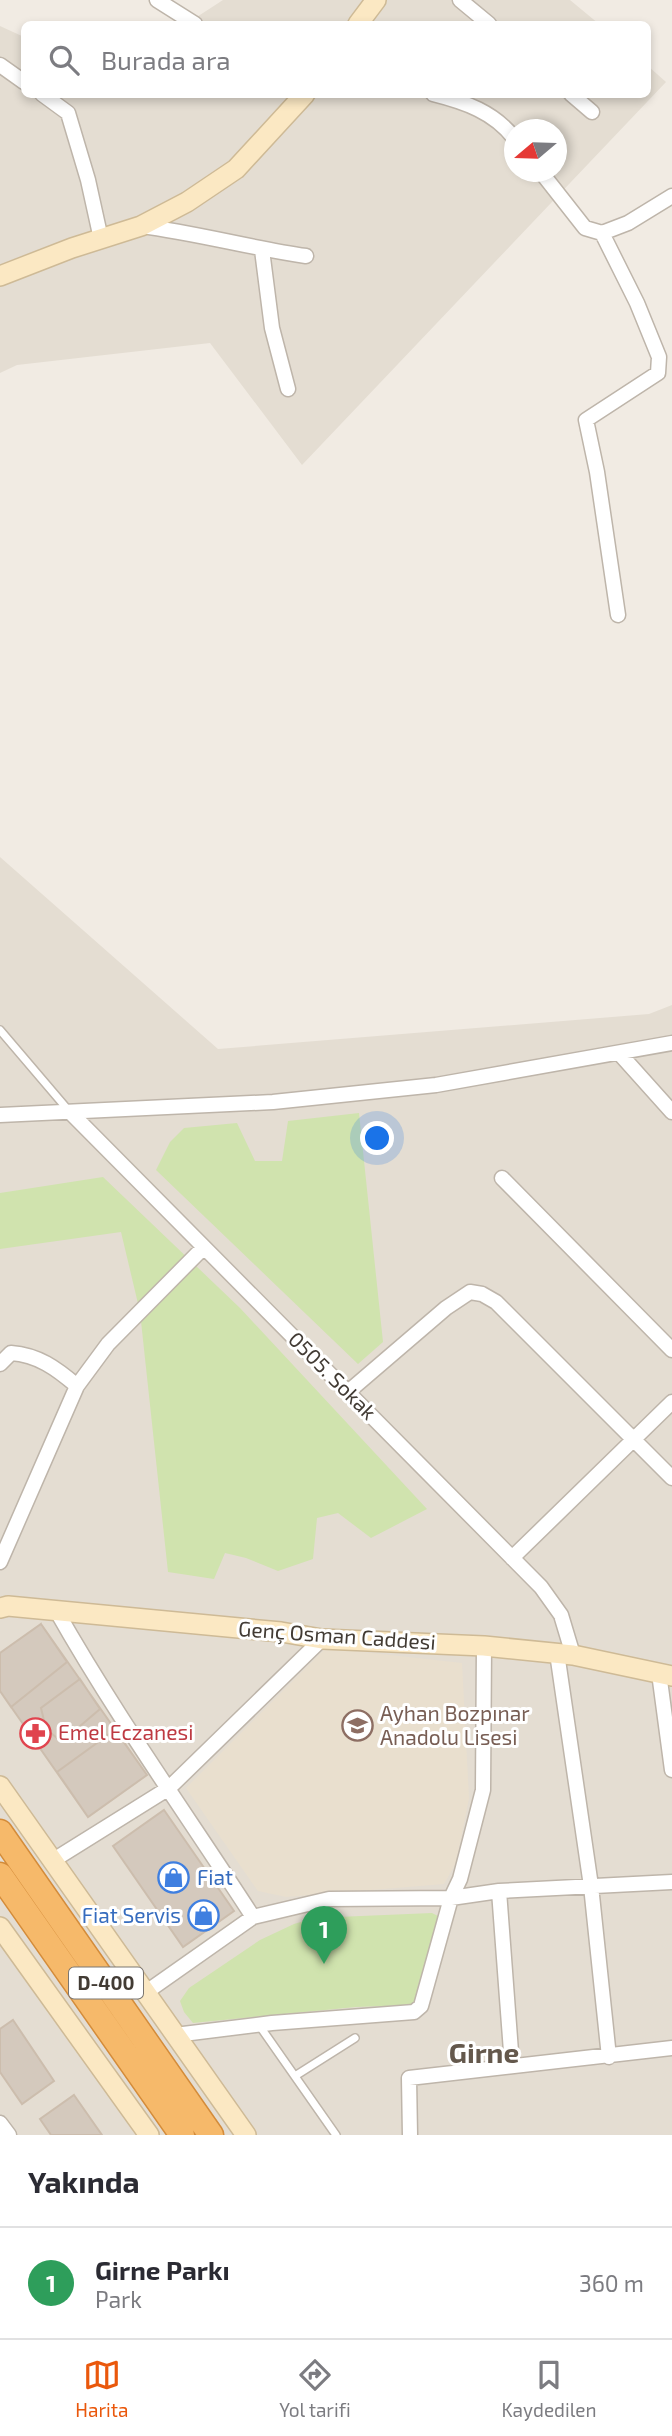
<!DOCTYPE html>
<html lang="tr">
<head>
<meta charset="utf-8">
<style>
	:root { --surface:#fff; --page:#f7f7f7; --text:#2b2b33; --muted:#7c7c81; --line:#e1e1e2; --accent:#ea580c }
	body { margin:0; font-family:"Exo 2",sans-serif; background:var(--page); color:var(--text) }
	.compass { position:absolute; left:504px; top:119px; width:63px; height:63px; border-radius:50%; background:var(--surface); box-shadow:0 4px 10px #0003; rotate:251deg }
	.you { position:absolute; left:378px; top:1139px; width:24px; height:24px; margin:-18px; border:5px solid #fff; border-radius:50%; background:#1a73e8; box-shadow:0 0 0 10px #1a73e833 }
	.badge { display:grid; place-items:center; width:46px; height:46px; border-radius:50%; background:var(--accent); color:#fff; font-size:23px; font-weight:700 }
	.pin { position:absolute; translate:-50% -58px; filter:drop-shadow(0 2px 4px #0008) }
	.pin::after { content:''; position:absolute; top:37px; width:24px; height:21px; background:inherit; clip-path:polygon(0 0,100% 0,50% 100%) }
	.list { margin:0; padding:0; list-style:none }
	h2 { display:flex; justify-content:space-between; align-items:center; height:91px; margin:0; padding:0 28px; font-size:30px }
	h2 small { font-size:23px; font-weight:400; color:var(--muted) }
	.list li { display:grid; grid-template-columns:46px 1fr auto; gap:21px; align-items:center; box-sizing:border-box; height:112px; padding:0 28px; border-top:2px solid var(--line) }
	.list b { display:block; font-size:26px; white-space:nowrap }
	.list p { margin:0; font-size:23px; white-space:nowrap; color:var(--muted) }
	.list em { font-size:23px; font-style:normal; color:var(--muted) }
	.icon { flex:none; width:38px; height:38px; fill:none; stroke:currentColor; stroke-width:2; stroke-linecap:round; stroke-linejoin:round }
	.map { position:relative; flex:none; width:672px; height:2135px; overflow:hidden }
	.search { position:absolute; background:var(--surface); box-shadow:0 4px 10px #0003; left:21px; right:21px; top:21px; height:77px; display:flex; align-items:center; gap:18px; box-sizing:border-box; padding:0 24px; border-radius:10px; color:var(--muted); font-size:26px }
	.sheet { height:203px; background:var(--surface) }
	nav { display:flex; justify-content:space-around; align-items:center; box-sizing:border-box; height:98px; border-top:2px solid var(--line); background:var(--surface); font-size:19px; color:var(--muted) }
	nav a { display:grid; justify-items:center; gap:4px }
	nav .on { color:var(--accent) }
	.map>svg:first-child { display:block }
</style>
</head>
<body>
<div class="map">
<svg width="672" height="2135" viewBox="0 0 672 2135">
	<rect width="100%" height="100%" fill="#f1ebe3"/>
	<!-- residential -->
	<path fill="#e4ddd2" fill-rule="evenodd" d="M 223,0 L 570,0 L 599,24 L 186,24 Z
		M 0,26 L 24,37 L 24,94 L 648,94 L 648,66 L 666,82 L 302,465 L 210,343 L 17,365 L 0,373 ZM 514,130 L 556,130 L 556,172 L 514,172 Z
		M 0,857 L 218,1049 L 649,1014 L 672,1005 L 672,2135 L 0,2135 Z"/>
	<!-- education -->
	<path fill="#e9dfce" d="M 326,1648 L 462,1663 L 469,1798 L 456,1863 L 444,1884 L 286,1897 L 258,1891 L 186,1788 Z"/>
	<!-- green -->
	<path fill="#d0e3ae" d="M 359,1113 L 383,1342 L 358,1364 L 156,1170 L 170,1142 L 184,1128 L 237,1123 L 255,1161 L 282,1161 L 288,1121 Z
		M 103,1177 L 240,1308 L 427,1509 L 371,1538 L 338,1513 L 317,1518 L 313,1559 L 278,1571 L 246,1558 L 225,1553 L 214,1579 L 168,1572 L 140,1312 L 121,1232 L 0,1249 L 0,1193 Z
		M 432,1913 L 438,1916 L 413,2005 L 356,2007 L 193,2023 L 184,2012 L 180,2001 L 189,1988 L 260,1940 L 294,1924 L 314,1918 Z"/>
	<!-- building -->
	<path fill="#d4c9bd" stroke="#ccbdad" stroke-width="2" d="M 41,1624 L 147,1775 L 88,1817 L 0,1691 L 0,1653 Z
		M 41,1624 L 67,1662 L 11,1707 L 0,1691 L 0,1653 Z
		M 80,1679 L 100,1709 L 66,1738 L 57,1738 L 46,1729 L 41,1708 Z
		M 115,1730 L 147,1775 L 88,1817 L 57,1772 Z
		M 164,1810 L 234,1911 L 183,1947 L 113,1846 Z
		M 13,2020 L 54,2081 L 22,2104 L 0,2072 L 0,2029 Z
		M 74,2095 L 102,2135 L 51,2135 L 40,2119 Z"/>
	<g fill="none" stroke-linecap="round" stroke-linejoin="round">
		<defs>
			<path id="lane" d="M 0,1030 L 69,1111
				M 259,2025 L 336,2135
				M 295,2076 L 355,2038"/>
			<path id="street" d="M 157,0 L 195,24
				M 460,0 L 489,24
				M 0,65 L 24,82
				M 42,94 L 68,113 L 88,180 L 101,239
				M 433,94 C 465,102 494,112 514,138
				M 571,94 L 592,112
				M 541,172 L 585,228 L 602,233 L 628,223 L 672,196
				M 141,226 C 197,233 250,248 306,256
				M 602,233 L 637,303 L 659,357 L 658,373 L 586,420 L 597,472 L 618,615
				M 262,250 L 272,328 L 288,389
				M 620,1054 L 672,1112
				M 70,1112 L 541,1587 L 561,1615 L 573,1655
				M 0,1115 L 273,1102 L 436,1085 L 672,1043
				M 502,1178 L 672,1350
				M 0,1364 L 11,1353 C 38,1355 56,1368 77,1386
				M 348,1392 L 446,1308 L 470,1292 L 482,1294 L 496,1302 L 672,1478
				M 512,1558 L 672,1402
				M 0,1562 L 77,1386 L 108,1344 L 204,1247
				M 56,1610 C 116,1716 187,1815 253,1917
				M 557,1653 L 591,1886 L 609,2057
				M 659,1673 L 672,1770
				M 52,1861 L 169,1788 L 322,1639
				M 499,1891 L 512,2065
				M 145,1993 L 253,1917 L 329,1899 L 451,1898 L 499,1891 L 672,1882
				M 175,2035 L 272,2023 L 414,2012 L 421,2006 L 451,1898 L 460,1879 L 483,1790 L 484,1646
				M 0,2123 L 9,2135
				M 410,2135 L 409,2078 L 672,2048"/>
			<path id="secondary" d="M 358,24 L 376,0
				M 0,276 L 72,248 L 141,226 L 187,202 L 236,169 L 305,94
				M 0,1608 L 8,1606 L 281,1632 L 322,1639 L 484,1646 L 573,1655 L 672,1676
				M 0,1786 L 246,2135
				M 0,1927 L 149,2135"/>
			<path id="highway" d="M 0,1832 L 211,2135
				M 0,1875 L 182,2135"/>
		</defs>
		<!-- lane casing -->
		<use href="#lane" stroke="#beb5aa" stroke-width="10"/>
		<!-- street casing -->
		<use href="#street" stroke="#beb5aa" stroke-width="17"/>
		<!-- secondary casing -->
		<use href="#secondary" stroke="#ceba96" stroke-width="22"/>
		<!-- highway casing -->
		<use href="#highway" stroke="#d48c3a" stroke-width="27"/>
		<!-- lane -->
		<use href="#lane" stroke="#fff" stroke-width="7"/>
		<!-- street -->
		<use href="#street" stroke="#fff" stroke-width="14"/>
		<!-- secondary -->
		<use href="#secondary" stroke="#fbe8c3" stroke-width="19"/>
		<!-- highway -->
		<use href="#highway" stroke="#f6b96a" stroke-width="24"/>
	</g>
	<!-- icons -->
	<defs>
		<symbol id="school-ring" viewBox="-11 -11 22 22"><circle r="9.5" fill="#fff" stroke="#8d6e63" stroke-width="1.5"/><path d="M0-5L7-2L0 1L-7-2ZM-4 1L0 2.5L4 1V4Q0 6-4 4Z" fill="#8d6e63"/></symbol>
		<symbol id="pharmacy-ring" viewBox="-11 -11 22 22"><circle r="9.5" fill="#fff" stroke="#e0444e" stroke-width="1.5"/><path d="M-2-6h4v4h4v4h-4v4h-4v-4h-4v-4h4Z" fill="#e0444e"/></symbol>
		<symbol id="shop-ring" viewBox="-11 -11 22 22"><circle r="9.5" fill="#fff" stroke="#3f7fe0" stroke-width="1.5"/><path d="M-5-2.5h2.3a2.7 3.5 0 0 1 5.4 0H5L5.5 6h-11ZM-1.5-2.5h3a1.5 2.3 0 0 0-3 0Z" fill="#3f7fe0"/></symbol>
	</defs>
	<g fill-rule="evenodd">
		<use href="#school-ring" x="340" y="1708" width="35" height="35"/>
		<use href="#pharmacy-ring" x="18" y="1716" width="35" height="35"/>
		<use href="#shop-ring" x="156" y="1860" width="35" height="35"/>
		<use href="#shop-ring" x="186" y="1898" width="35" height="35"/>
	</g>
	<g text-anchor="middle" stroke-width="6" stroke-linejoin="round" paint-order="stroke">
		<!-- shield labels -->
		<rect fill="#fff" stroke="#7b7671" stroke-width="2" x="69" y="1967.5" width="74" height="31" rx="5"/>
		<g font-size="19" font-weight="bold" fill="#423b34">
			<text x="106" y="1990">D-400</text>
		</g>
		<!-- street labels -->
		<g font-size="21" fill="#423b34" stroke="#fff">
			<text transform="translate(332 1376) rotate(45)" y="7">0505. Sokak</text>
			<text transform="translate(337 1636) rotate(4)" y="7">Genç Osman Caddesi</text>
		</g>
		<!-- education labels -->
		<g font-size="21" fill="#785e54" stroke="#fff" text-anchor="start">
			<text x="380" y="1721">Ayhan Bozpınar<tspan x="380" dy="24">Anadolu Lisesi</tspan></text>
		</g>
		<!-- health labels -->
		<g font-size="21" fill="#be3a42" stroke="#fff" text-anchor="start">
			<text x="58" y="1740">Emel Eczanesi</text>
		</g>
		<!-- shop labels -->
		<g font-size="21" fill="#366cbe" stroke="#fff" text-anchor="start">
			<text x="197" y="1885">Fiat</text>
			<text x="181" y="1923" text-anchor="end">Fiat Servis</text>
		</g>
		<!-- district labels -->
		<g font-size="28" font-weight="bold" fill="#64584c" stroke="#fff">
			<text x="484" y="2063">Girne</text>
		</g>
	</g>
</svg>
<svg class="compass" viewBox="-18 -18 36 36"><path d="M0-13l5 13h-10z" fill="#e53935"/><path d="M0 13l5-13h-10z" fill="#7c7c81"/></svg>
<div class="you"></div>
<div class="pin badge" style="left:324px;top:1964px;background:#2e9e5b">1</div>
<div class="search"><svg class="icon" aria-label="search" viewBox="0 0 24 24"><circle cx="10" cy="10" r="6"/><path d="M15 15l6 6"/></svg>Burada ara</div>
</div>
<section class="sheet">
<h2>Yakında<small></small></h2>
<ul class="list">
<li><span class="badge" style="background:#2e9e5b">1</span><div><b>Girne Parkı</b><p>Park</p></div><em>360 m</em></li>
</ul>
</section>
<nav>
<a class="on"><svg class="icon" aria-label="map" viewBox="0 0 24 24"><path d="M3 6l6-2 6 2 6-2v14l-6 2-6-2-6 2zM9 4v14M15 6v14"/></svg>Harita</a>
<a><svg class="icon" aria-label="directions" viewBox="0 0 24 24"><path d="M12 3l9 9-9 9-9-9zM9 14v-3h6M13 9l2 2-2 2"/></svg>Yol tarifi</a>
<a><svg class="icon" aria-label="saved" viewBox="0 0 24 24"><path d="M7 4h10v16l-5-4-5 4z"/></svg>Kaydedilen</a>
</nav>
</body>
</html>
